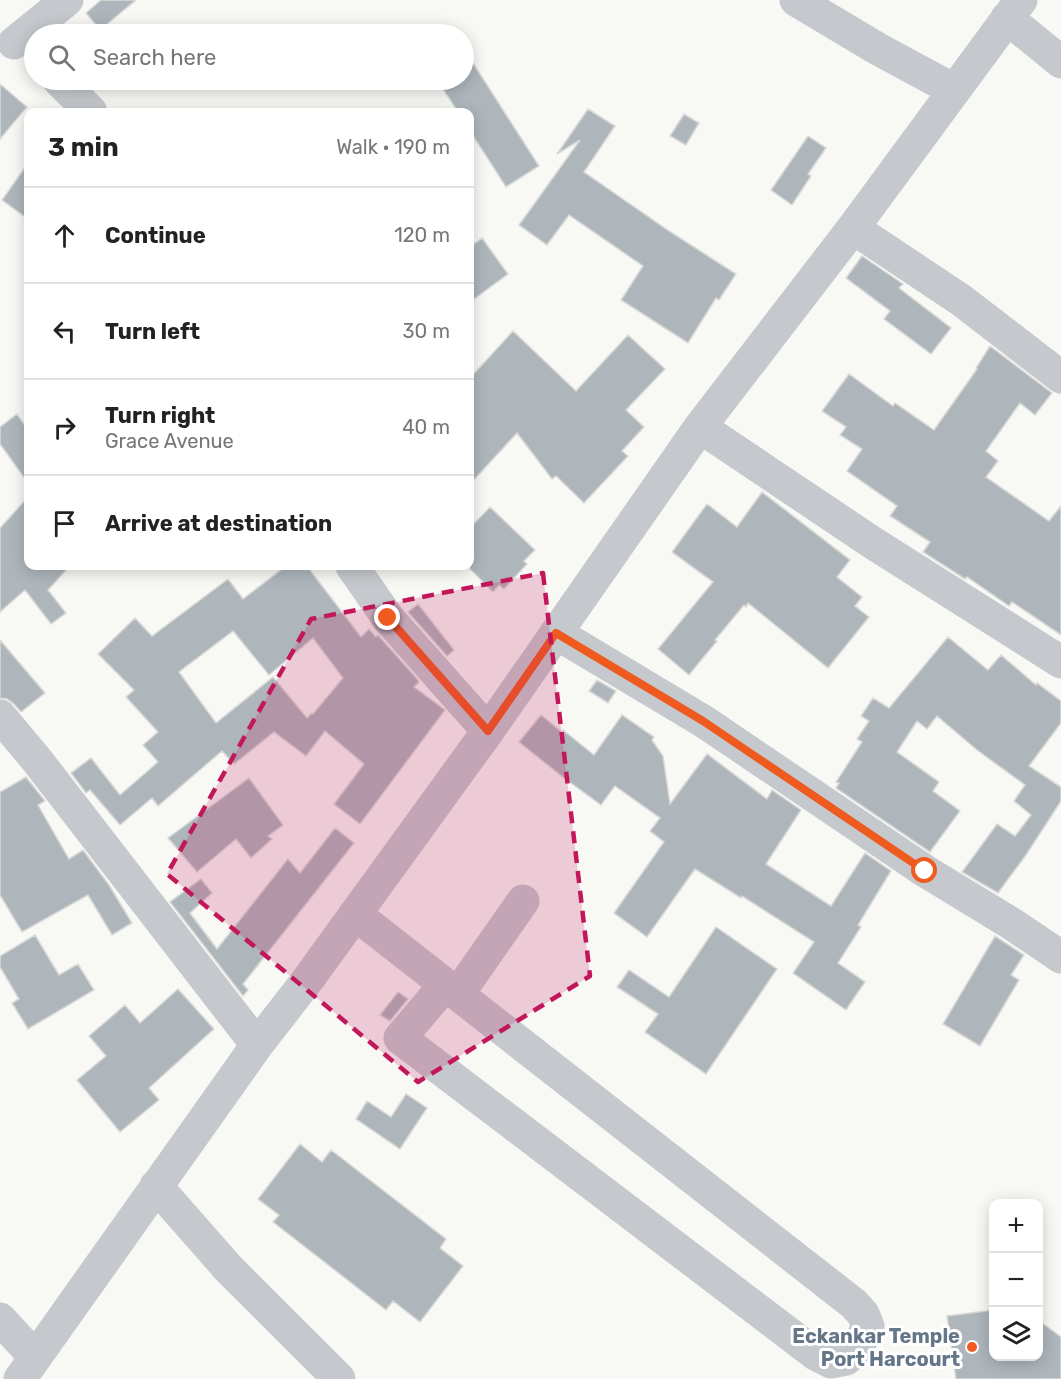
<!DOCTYPE html>
<html lang="en">
<head>
<meta charset="utf-8">
<style>
	:root { --surface:#fff; --page:#f2f2f2; --text:#222; --muted:#767676; --line:#e0e0e0 }
	body { margin:0; font-family:Rubik,sans-serif; background:var(--page); color:var(--text) }
	.controls { position:absolute; right:18px; bottom:18px; display:grid; overflow:hidden; border-radius:12px; box-shadow:0 3px 15px #0003 }
	.controls button { width:54px; height:54px; display:grid; place-items:center; padding:0; border:0; border-bottom:2px solid var(--line); background:var(--surface); color:var(--text); font:30px sans-serif }
	.stop { position:absolute; width:18px; height:18px; margin:-14px; border:4px solid #ef5a1e; border-radius:50%; background:#fff }
	.stop.end { background:#ef5a1e; border-color:#fff; box-shadow:0 2px 6px #0008 }
	.list { margin:0; padding:0; list-style:none }
	h2 { display:flex; justify-content:space-between; align-items:center; height:78px; margin:0; padding:0 24px; font-size:26px }
	h2 small { font-size:20px; font-weight:400; color:var(--muted) }
	.list li { display:grid; grid-template-columns:39px 1fr auto; gap:18px; align-items:center; box-sizing:border-box; height:96px; padding:0 24px; border-top:2px solid var(--line) }
	.list b { display:block; font-size:22px; white-space:nowrap }
	.list p { margin:0; font-size:20px; white-space:nowrap; color:var(--muted) }
	.list em { font-size:20px; font-style:normal; color:var(--muted) }
	.icon { flex:none; width:33px; height:33px; fill:none; stroke:currentColor; stroke-width:2; stroke-linecap:round; stroke-linejoin:round }
	.map { position:relative; flex:none; width:1061px; height:1379px; overflow:hidden }
	.search { position:absolute; background:var(--surface); box-shadow:0 3px 15px #0003; left:24px; top:24px; width:450px; height:66px; display:flex; align-items:center; gap:15px; box-sizing:border-box; padding:0 21px; border-radius:33px; color:var(--muted); font-size:22px }
	.panel { position:absolute; background:var(--surface); box-shadow:0 3px 15px #0003; left:24px; top:108px; width:450px; height:462px; border-radius:12px }
	.map>svg:first-child { display:block }
</style>
</head>
<body>
<div class="map">
<svg width="1061" height="1379" viewBox="0 0 1061 1379">
	<rect width="100%" height="100%" fill="#f8f8f5"/>
	<!-- building -->
	<path fill="#aeb6bc" stroke="#d9dad7" stroke-width="1.5" fill-rule="evenodd" d="M 101,0 L 136,0 L 100,30 L 86,13 Z
		M 464,49 L 539,166 L 506,187 L 470,131 L 470,112 L 458,112 L 437,80 L 464,80 Z
		M 0,84 L 27,107 L 0,139 Z
		M 588,109 L 615,126 L 584,172 L 669,231 L 736,274 L 719,300 L 716,298 L 688,343 L 621,300 L 643,266 L 569,215 L 547,245 L 519,225 L 580,140 L 557,154 Z
		M 684,114 L 699,123 L 686,145 L 670,136 Z
		M 808,136 L 826,148 L 808,174 L 811,176 L 792,205 L 771,190 Z
		M 28,163 L 28,219 L 2,200 Z
		M 482,238 L 508,274 L 470,302 L 470,247 Z
		M 862,256 L 903,284 L 899,288 L 951,328 L 931,354 L 884,319 L 890,311 L 846,278 Z
		M 513,331 L 576,391 L 628,335 L 665,369 L 626,410 L 644,427 L 622,451 L 628,456 L 584,503 L 556,476 L 552,479 L 517,433 L 470,484 L 470,378 Z
		M 990,346 L 1052,393 L 1035,415 L 1020,403 L 986,451 L 998,461 L 986,477 L 1049,521 L 1061,506 L 1061,635 L 1012,602 L 1009,606 L 967,577 L 965,579 L 923,552 L 930,542 L 890,516 L 897,506 L 847,471 L 862,449 L 840,435 L 846,427 L 822,411 L 849,374 L 893,406 L 895,403 L 934,430 L 977,369 L 976,368 Z
		M 17,414 L 28,430 L 28,483 L 0,444 L 0,427 Z
		M 762,492 L 850,560 L 837,577 L 862,597 L 855,606 L 869,617 L 828,668 L 748,603 L 746,607 L 744,605 L 715,640 L 717,641 L 689,675 L 658,649 L 713,582 L 672,552 L 707,504 L 737,527 Z
		M 28,497 L 28,566 L 70,566 L 48,590 L 66,613 L 51,624 L 25,590 L 0,612 L 0,528 Z
		M 490,507 L 535,550 L 524,561 L 527,564 L 504,589 L 499,585 L 493,592 L 470,569 L 470,528 Z
		M 286,566 L 307,566 L 361,637 L 369,629 L 376,637 L 378,635 L 418,680 L 419,682 L 414,687 L 445,710 L 360,824 L 334,804 L 364,764 L 325,731 L 306,756 L 274,732 L 234,764 L 222,751 L 158,806 L 152,798 L 120,825 L 90,790 L 86,793 L 71,773 L 91,758 L 120,795 L 158,762 L 143,745 L 158,732 L 126,697 L 134,690 L 98,654 L 135,618 L 152,636 L 228,579 L 243,599 ZM 233,631 L 269,675 L 313,638 L 343,678 L 313,714 L 312,713 L 307,718 L 273,677 L 216,723 L 179,672 Z
		M 418,604 L 454,650 L 447,656 L 408,612 Z
		M 948,637 L 988,670 L 1001,655 L 1036,685 L 1037,683 L 1061,701 L 1061,723 L 1029,766 L 1061,787 L 1061,801 L 1026,855 L 998,893 L 962,872 L 997,824 L 1015,836 L 1031,815 L 1014,801 L 1025,785 L 977,750 L 937,716 L 927,729 L 917,721 L 897,752 L 939,782 L 933,791 L 960,811 L 930,852 L 836,788 L 839,783 L 836,782 L 862,742 L 857,739 L 869,721 L 861,716 L 873,698 L 889,708 Z
		M 0,640 L 45,693 L 21,712 L 14,704 L 7,699 L 0,698 Z
		M 597,680 L 616,691 L 608,703 L 589,691 Z
		M 541,715 L 562,732 L 563,730 L 594,755 L 622,715 L 654,737 L 652,740 L 663,756 L 670,804 L 707,754 L 767,799 L 772,790 L 801,810 L 766,864 L 831,906 L 865,853 L 891,871 L 858,925 L 861,927 L 838,963 L 865,982 L 846,1010 L 793,973 L 814,942 L 742,896 L 741,898 L 695,869 L 647,937 L 614,913 L 664,842 L 650,831 L 660,818 L 615,786 L 601,805 L 564,778 L 519,742 Z
		M 26,777 L 45,801 L 38,805 L 69,859 L 83,850 L 109,885 L 132,923 L 112,935 L 88,895 L 22,932 L 0,895 L 0,792 Z
		M 249,778 L 283,825 L 268,836 L 272,839 L 251,858 L 236,839 L 197,872 L 168,838 Z
		M 335,828 L 354,843 L 243,984 L 248,990 L 243,996 L 170,902 L 201,879 L 212,893 L 190,913 L 217,949 L 288,859 L 300,873 Z
		M 716,927 L 777,969 L 706,1074 L 645,1032 L 658,1014 L 617,987 L 629,970 L 669,997 Z
		M 35,935 L 59,975 L 78,964 L 94,990 L 28,1029 L 12,1003 L 19,999 L 0,967 L 0,956 Z
		M 995,936 L 1024,955 L 1011,975 L 1019,980 L 980,1046 L 943,1024 Z
		M 178,989 L 214,1029 L 149,1088 L 159,1100 L 120,1132 L 77,1080 L 106,1056 L 89,1036 L 125,1005 L 140,1023 Z
		M 398,992 L 408,999 L 390,1021 L 380,1015 Z
		M 406,1094 L 427,1108 L 400,1149 L 356,1119 L 367,1101 L 391,1117 Z
		M 300,1144 L 322,1162 L 331,1150 L 446,1239 L 440,1248 L 463,1266 L 420,1322 L 393,1301 L 386,1310 L 273,1222 L 279,1215 L 258,1199 Z
		M 993,1310 L 993,1356 L 1038,1356 L 1038,1320 L 1061,1337 L 1061,1379 L 956,1379 L 947,1316 Z"/>
	<g fill="none" stroke-linecap="round" stroke-linejoin="round">
		<!-- minor -->
		<path stroke="#c5c9cd" stroke-width="33" d="M 796,0 L 878,49 L 954,90
			M 1007,18 L 1061,62
			M 14,43 L 67,0
			M 59,80 L 91,112
			M 853,228 L 961,300 L 1061,377
			M 700,427 L 873,543 L 1061,662
			M 352,566 L 388,618 L 488,731
			M 556,633 L 703,721 L 925,871 L 1012,924 L 1061,957
			M 0,716 L 36,759 L 257,1045
			M 355,914 L 854,1304 L 863,1314 L 868,1326 L 858,1347 L 846,1359 L 831,1362 L 817,1355 L 400,1038 L 445,985
			M 458,994 L 523,901
			M 156,1186 L 228,1268 L 339,1379
			M 0,1319 L 35,1357
			M 20,1379 L 257,1045 L 309,978 L 488,731 L 700,427 L 853,228 L 1021,0"/>
	</g>
	<g fill="none" stroke-linecap="round" stroke-linejoin="round">
		<!-- route -->
		<path stroke="#ef5a1e" stroke-width="8" d="M 388,618 L 488,731 L 556,633 L 703,721 L 925,871"/>
	</g>
	<!-- marked area -->
	<path fill="#c2185b" fill-opacity="0.2" stroke="#c2185b" stroke-width="4.5" stroke-dasharray="12 8" stroke-linejoin="round" d="M 543,573 L 590,976 L 418,1082 L 167,874 L 311,619 Z"/>
	<!-- markers -->
	<circle fill="#ef5a1e" stroke="#fff" stroke-width="2" cx="972" cy="1347" r="6"/>
	<g text-anchor="middle" stroke-width="6" stroke-linejoin="round" paint-order="stroke">
		<!-- poi labels -->
		<g font-size="20" font-weight="bold" fill="#657688" stroke="#fff" text-anchor="end">
			<text x="960" y="1343">Eckankar Temple<tspan x="960" dy="23">Port Harcourt</tspan></text>
		</g>
	</g>
</svg>
<div class="controls">
<button>+</button>
<button>−</button>
<button><svg class="icon" aria-label="layers" viewBox="0 0 24 24"><path d="M12 4l9 5-9 5-9-5zM3 14l9 5 9-5"/></svg></button>
</div>
<div class="stop" style="left:925px;top:871px"></div>
<div class="stop end" style="left:388px;top:618px"></div>
<div class="search"><svg class="icon" aria-label="search" viewBox="0 0 24 24"><circle cx="10" cy="10" r="6"/><path d="M15 15l6 6"/></svg>Search here</div>
<section class="panel">
<h2>3 min<small>Walk · 190 m</small></h2>
<ul class="list">
<li><svg class="icon" aria-label="ahead" viewBox="0 0 24 24"><path d="M12 20V5M6 11l6-6 6 6"/></svg><div><b>Continue</b></div><em>120 m</em></li>
<li><svg class="icon" aria-label="left" viewBox="0 0 24 24"><path d="M17 20v-9H6M10 6l-5 5 5 5"/></svg><div><b>Turn left</b></div><em>30 m</em></li>
<li><svg class="icon" aria-label="right" viewBox="0 0 24 24"><path d="M7 20v-9h11M14 6l5 5-5 5"/></svg><div><b>Turn right</b><p>Grace Avenue</p></div><em>40 m</em></li>
<li><svg class="icon" aria-label="arrive" viewBox="0 0 24 24"><path d="M6 21V4h12l-3 4 3 4H6"/></svg><div><b>Arrive at destination</b></div></li>
</ul>
</section>
</div>
</body>
</html>
